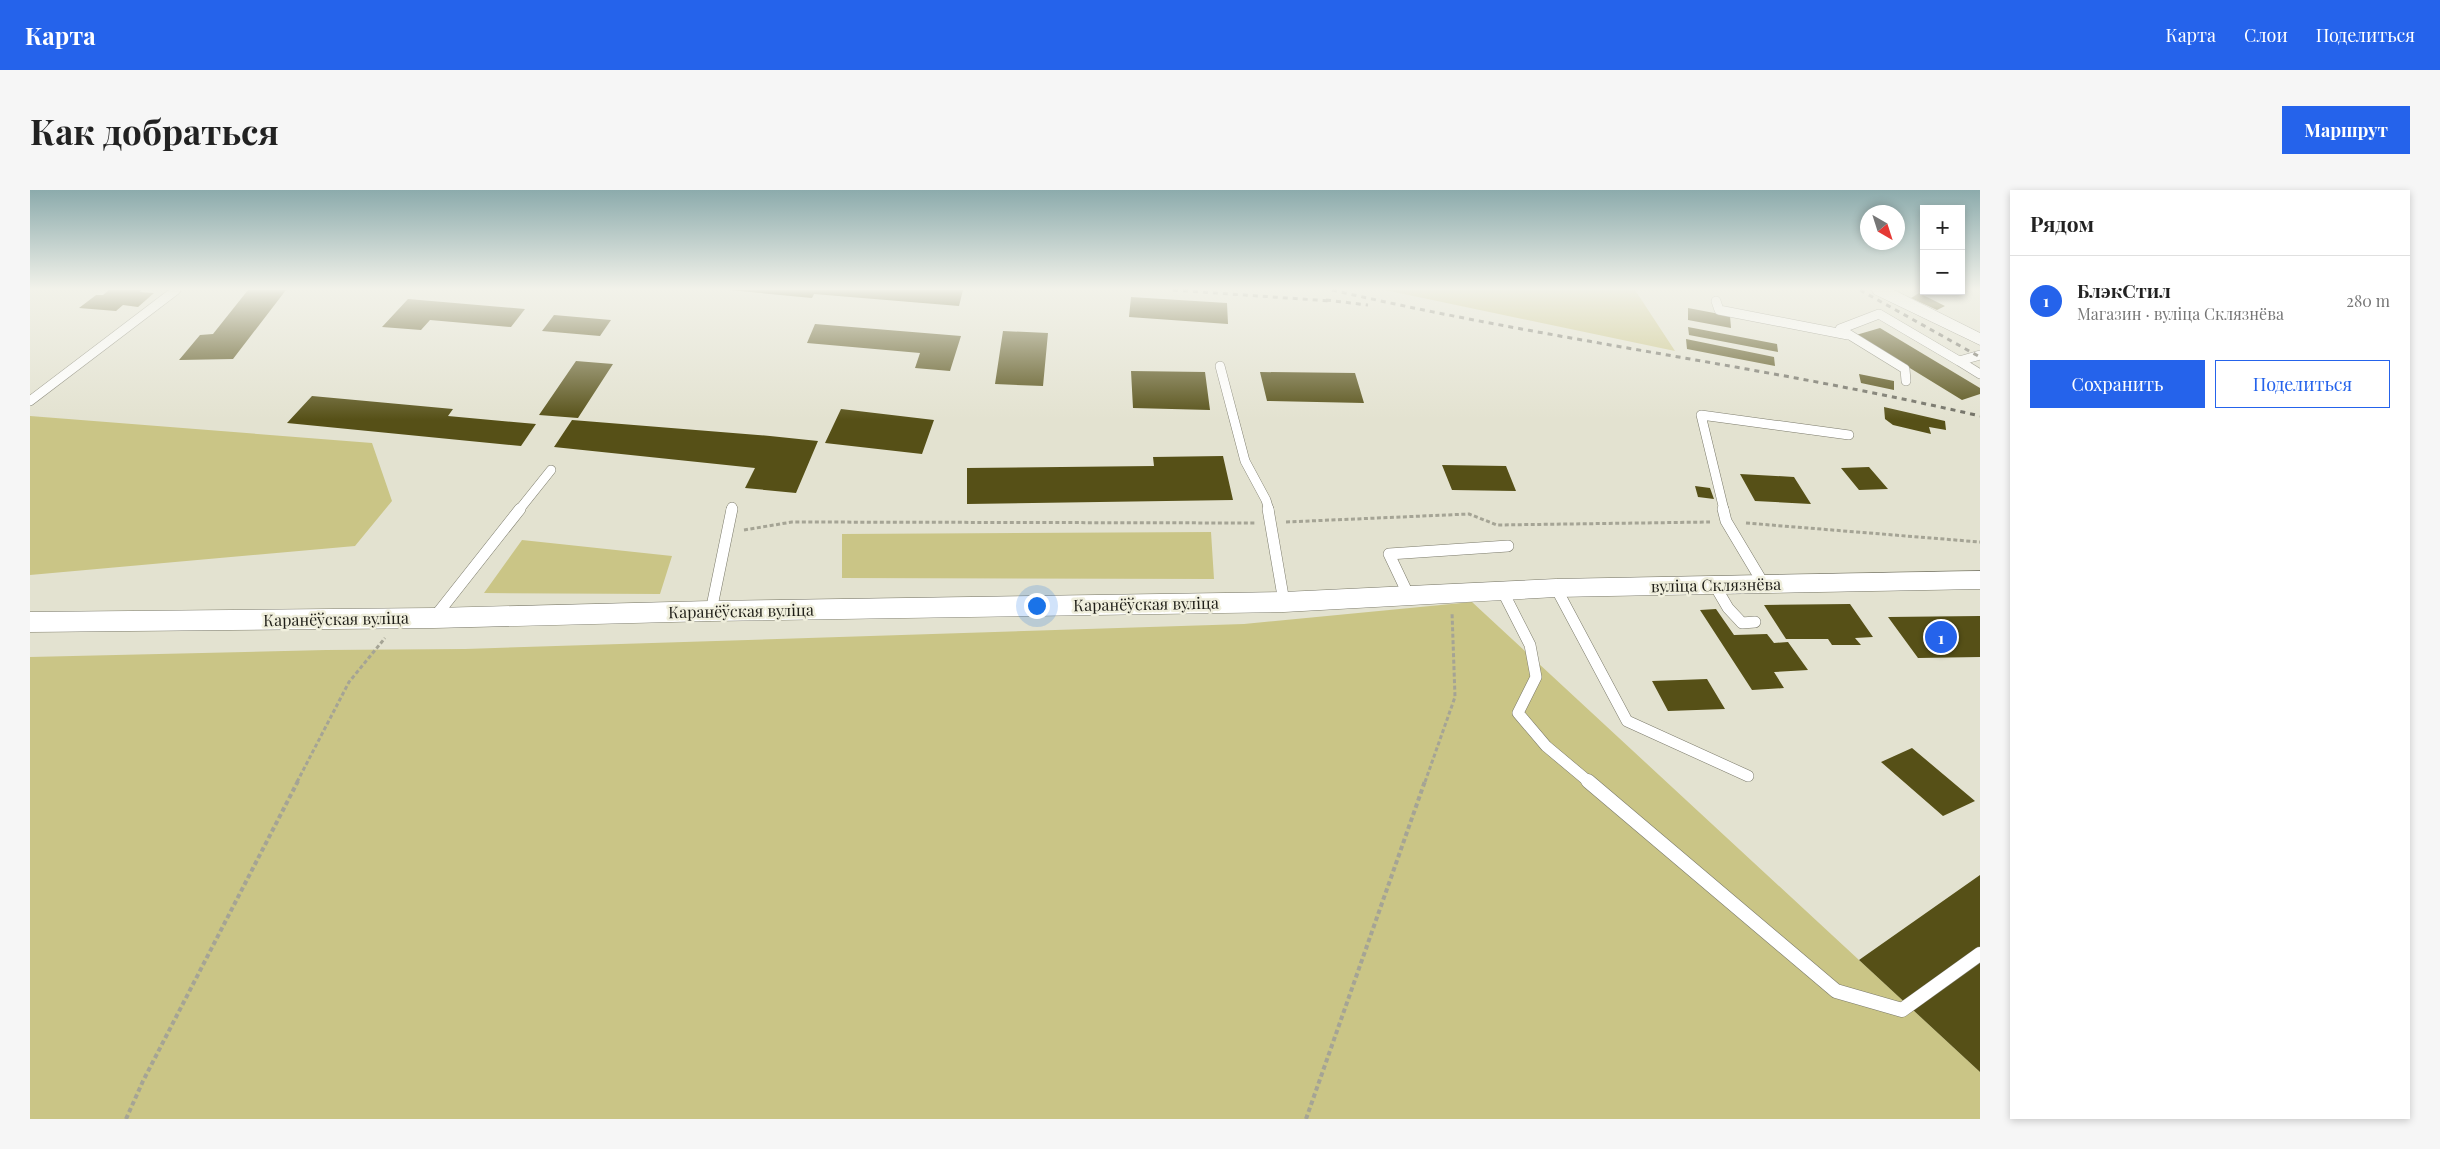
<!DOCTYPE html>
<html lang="ru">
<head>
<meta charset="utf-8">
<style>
	:root { --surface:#fff; --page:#f6f6f6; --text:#222; --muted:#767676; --line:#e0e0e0; --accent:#2563eb }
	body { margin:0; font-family:"Playfair Display",serif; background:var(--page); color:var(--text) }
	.controls { position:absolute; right:15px; top:15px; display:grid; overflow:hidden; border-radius:0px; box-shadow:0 2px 8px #0003 }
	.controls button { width:45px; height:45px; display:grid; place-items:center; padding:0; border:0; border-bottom:1px solid var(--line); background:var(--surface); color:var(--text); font:25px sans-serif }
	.compass { position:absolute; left:1830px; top:15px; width:45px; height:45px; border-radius:50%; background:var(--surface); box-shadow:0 2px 8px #0003; rotate:141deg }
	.you { position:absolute; left:1006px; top:415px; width:18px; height:18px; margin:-12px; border:4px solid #fff; border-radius:50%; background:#1a73e8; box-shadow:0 0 0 8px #1a73e833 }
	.badge { display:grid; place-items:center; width:32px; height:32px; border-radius:50%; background:var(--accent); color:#fff; font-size:16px; font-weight:700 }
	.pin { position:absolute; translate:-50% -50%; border:2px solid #fff; box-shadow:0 1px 5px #0006 }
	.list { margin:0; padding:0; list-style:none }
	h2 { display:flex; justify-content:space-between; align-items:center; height:65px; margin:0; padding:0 20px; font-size:21px }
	h2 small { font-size:16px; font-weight:400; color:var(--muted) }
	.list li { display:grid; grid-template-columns:32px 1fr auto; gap:15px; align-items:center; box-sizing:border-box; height:90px; padding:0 20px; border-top:1px solid var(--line) }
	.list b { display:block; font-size:19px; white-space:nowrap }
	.list p { margin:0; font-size:16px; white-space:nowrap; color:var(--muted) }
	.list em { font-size:16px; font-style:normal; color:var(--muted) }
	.actions { display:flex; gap:10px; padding:15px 20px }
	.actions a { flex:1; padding:11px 0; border:1px solid var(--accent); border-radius:0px; text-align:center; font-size:18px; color:var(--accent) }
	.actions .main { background:var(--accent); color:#fff }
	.map { position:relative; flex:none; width:1950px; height:929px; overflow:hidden; border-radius:0px }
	header { display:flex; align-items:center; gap:30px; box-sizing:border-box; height:70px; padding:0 25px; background:var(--accent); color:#fff }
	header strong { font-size:24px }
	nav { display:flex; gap:28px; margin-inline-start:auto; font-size:18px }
	.intro { display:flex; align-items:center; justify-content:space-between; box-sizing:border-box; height:120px; padding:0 30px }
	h1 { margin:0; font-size:35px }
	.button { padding:12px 22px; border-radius:0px; background:var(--accent); color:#fff; font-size:18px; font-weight:700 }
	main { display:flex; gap:30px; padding:0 30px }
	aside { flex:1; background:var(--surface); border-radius:0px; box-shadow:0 2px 8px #0003 }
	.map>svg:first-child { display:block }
</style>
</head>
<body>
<header>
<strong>Карта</strong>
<nav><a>Карта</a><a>Слои</a><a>Поделиться</a></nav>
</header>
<div class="intro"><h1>Как добраться</h1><a class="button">Маршрут</a></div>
<main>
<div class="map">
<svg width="1950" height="929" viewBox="0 0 1950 929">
	<rect width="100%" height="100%" fill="#e3e2d0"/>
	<!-- green -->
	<path fill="#cac586" d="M 1355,100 L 1605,100 L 1645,161 Z
		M 0,226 L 342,253 L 362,311 L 325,356 L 0,385 Z
		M 1181,342 L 1184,389 L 812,388 L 812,344 Z
		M 492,350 L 642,366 L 630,404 L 454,403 Z
		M 1442,412 L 1950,882 L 1950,929 L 0,929 L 0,467 L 296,460 L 435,459 L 1214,434 Z"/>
	<!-- building -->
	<path fill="#565017" d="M 79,100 L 111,100 L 110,102 L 124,103 L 108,117 L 93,115 L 86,121 L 49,118 L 66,105 L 73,105 Z
		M 218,100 L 256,100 L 203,169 L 149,170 L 170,145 L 183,144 Z
		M 699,100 L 933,100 L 929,116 L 784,104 L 782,108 Z
		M 1889,103 L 1915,116 L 1907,120 L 1881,108 Z
		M 1101,107 L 1197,113 L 1198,134 L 1099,127 Z
		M 378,109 L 495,119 L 481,137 L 400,130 L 391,140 L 352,137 Z
		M 1658,118 L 1700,126 L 1701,138 L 1658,130 Z
		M 524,125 L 581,130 L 570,146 L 512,141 Z
		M 785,134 L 931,146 L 920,181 L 885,178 L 890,163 L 777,153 Z
		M 1658,137 L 1747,154 L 1748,162 L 1659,145 Z
		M 1850,138 L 1950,198 L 1950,204 L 1932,210 L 1826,145 Z
		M 973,141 L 1018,143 L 1013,196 L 965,194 Z
		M 1656,149 L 1744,167 L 1745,176 L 1657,159 Z
		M 546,171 L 583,174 L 548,228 L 509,225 Z
		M 1101,181 L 1175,182 L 1180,220 L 1103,218 Z
		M 1230,182 L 1325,183 L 1334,213 L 1237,211 Z
		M 1829,184 L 1864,191 L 1864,200 L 1831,193 Z
		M 282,206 L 423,219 L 418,226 L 506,234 L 491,256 L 257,233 Z
		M 1854,217 L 1915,231 L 1916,240 L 1899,237 L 1901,244 L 1863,235 L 1855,229 Z
		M 811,219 L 904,230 L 892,264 L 795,253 Z
		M 542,230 L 740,246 L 788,251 L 766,303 L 715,298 L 725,278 L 524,257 Z
		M 1193,266 L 1203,310 L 937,314 L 937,278 L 1124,276 L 1123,267 Z
		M 1412,275 L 1476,276 L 1486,301 L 1422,300 Z
		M 1839,277 L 1858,299 L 1829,300 L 1811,278 Z
		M 1710,284 L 1764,287 L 1781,314 L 1725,311 Z
		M 1665,296 L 1680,298 L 1684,309 L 1668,307 Z
		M 1820,414 L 1843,447 L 1825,448 L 1831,455 L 1802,455 L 1798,449 L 1756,449 L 1734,415 Z
		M 1686,419 L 1704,445 L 1737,444 L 1744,453 L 1758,452 L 1778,480 L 1744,482 L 1754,498 L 1722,500 L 1670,420 Z
		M 1950,426 L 1950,467 L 1888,468 L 1858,427 Z
		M 1677,489 L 1695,519 L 1638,521 L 1622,491 Z
		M 1882,558 L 1945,611 L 1913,626 L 1851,572 Z
		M 1950,685 L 1950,882 L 1829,770 Z"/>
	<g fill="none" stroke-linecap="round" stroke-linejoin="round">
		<defs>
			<path id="service-far2" d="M 1686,111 L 1689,120 L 1818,145
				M 1950,165 L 1929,171 L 1950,184
				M 1190,176 L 1215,271 L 1236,310 L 1239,320
				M 1876,191 L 1875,179 L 1810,139 L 1849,124 L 1929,171
				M 0,211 L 146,100
				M 489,320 L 521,280
				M 701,320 L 702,317
				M 1694,320 L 1671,225 L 1819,245"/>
			<path id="service-far1" d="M 1238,319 L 1254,412
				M 1693,319 L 1696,331 L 1733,393
				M 1684,394 L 1698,418 L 1712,433 L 1725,432
				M 1526,398 L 1597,531 L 1718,586
				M 1472,400 L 1500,455 L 1506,487 L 1488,523 L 1516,556 L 1559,592
				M 1378,404 L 1359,364 L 1478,356
				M 681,421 L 702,319
				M 404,428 L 490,319"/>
			<path id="service" d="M 1558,591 L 1806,801 L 1872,820 L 1950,764"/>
			<path id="minor" d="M 1842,100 L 1864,100 L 1950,143 L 1950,155 L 1844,104 Z"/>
			<path id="secondary" d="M 1950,381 L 1950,399 L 1526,407 L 1254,422 L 681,431 L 404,438 L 0,442 L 0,422 L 404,418 L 681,411 L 1254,402 L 1526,389 Z"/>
		</defs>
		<!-- service-far2 casing -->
		<use href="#service-far2" stroke="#7b7a6a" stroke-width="10"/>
		<!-- service-far1 casing -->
		<use href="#service-far1" stroke="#7b7a6a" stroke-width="12"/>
		<!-- service casing -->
		<use href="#service" stroke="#7b7a6a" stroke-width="15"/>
		<!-- minor casing -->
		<use href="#minor" stroke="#7b7a6a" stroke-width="1"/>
		<!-- secondary casing -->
		<use href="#secondary" stroke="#7b7a6a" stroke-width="1"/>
		<!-- path-far1 -->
		<path stroke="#a5a495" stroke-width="3" stroke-dasharray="4 2.5" stroke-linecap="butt" d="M 1256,332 L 1439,324 L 1467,335 L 1680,332
			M 1716,333 L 1950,352
			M 714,340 L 762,332 L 1225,333
			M 267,592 L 319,492 L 355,448
			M 1395,592 L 1425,507 L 1422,422"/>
		<!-- path -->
		<path stroke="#a5a495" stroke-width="4" stroke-dasharray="4.5 3" stroke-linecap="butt" d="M 96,929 L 113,891 L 268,591
			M 1276,929 L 1395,591"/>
		<!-- service-far2 -->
		<use href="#service-far2" stroke="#fff" stroke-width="9"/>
		<!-- service-far1 -->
		<use href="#service-far1" stroke="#fff" stroke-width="11"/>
		<!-- service -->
		<use href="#service" stroke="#fff" stroke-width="14"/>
		<!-- minor -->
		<use href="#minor" fill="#fff" fill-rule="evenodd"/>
		<!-- secondary -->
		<use href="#secondary" fill="#fff" fill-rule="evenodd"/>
		<!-- rail -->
		<path stroke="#6f6e63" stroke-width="3" stroke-dasharray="5 5" stroke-linecap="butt" d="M 1143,100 L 1301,111
			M 1302,100 C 1517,150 1735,176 1950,226
			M 1830,100 L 1950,167
			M 1296,110 L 1338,115"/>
	</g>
	<!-- sky -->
	<linearGradient id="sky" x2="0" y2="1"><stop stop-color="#8cabac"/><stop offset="0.43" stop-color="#f2f2ea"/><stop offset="1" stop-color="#f2f2ea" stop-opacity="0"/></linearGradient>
	<rect width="1950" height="230" fill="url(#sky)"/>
	<g text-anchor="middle" stroke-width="5" stroke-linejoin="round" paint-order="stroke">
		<!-- street labels -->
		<g font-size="16" fill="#1f1e18" stroke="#f0efdd">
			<text transform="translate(1686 395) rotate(-1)" y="6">вуліца Склязнёва</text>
			<text transform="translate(1116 414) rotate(-1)" y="6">Каранёўская вуліца</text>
			<text transform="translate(711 421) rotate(-1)" y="6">Каранёўская вуліца</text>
			<text transform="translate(306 429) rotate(-1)" y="6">Каранёўская вуліца</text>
		</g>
	</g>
</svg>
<div class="controls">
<button>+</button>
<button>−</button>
</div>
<svg class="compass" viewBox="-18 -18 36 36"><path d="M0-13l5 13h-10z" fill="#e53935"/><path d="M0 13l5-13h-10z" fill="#767676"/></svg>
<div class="you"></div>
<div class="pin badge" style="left:1911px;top:447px">1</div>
</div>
<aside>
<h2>Рядом<small></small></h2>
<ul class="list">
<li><span class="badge">1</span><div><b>БлэкСтил</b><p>Магазин · вуліца Склязнёва</p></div><em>280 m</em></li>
</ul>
<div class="actions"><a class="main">Сохранить</a><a>Поделиться</a></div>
</aside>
</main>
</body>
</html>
